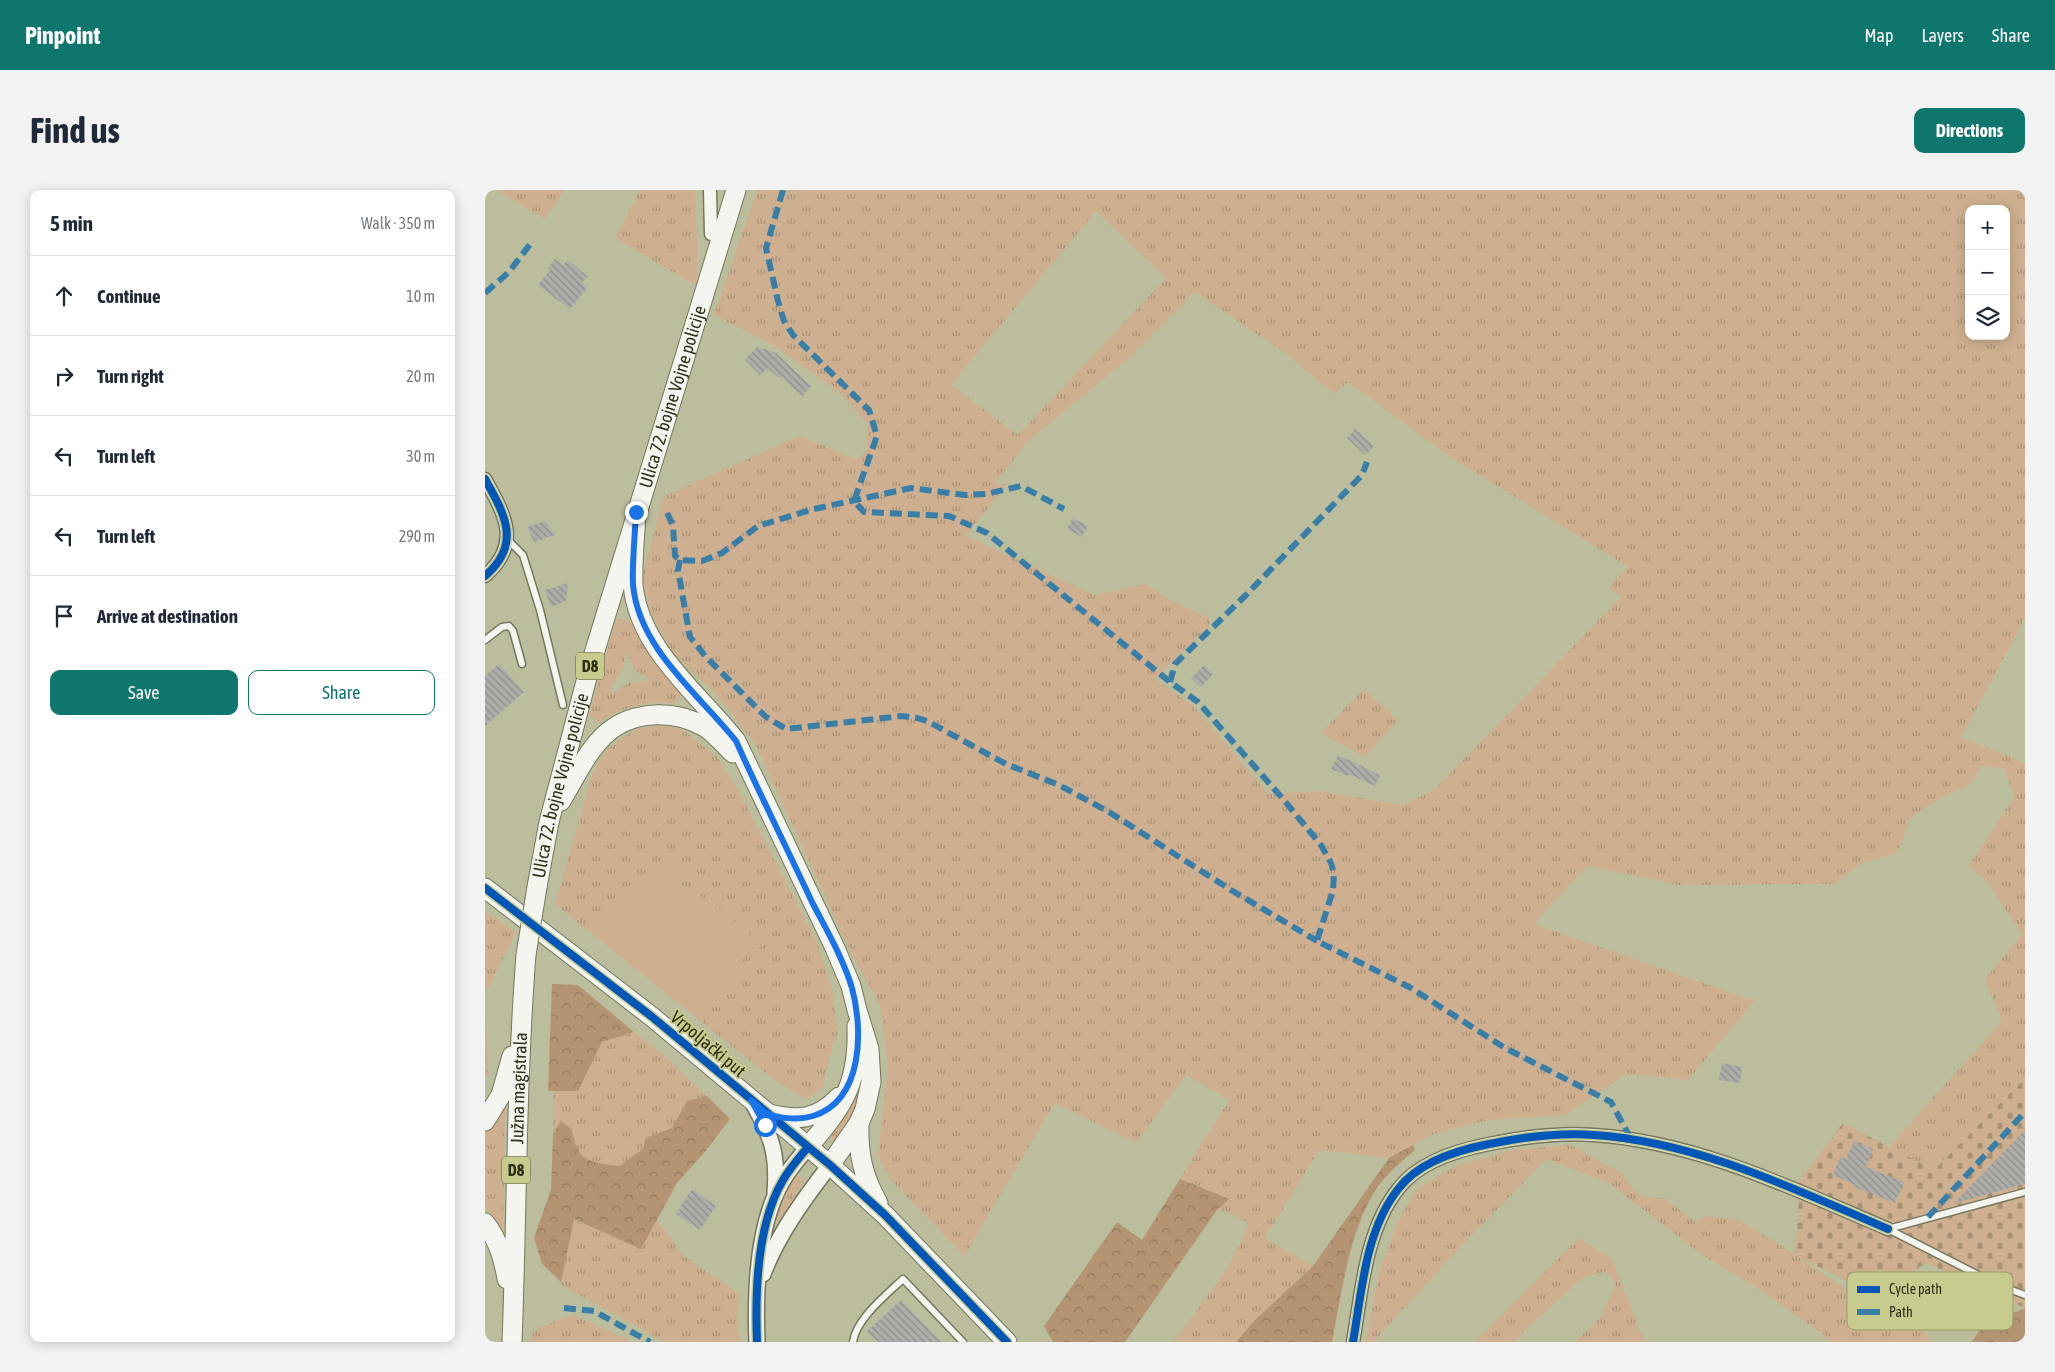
<!DOCTYPE html>
<html lang="en">
<head>
<meta charset="utf-8">
<style>
	:root { --surface:#fff; --page:#f2f2f3; --text:#1f2937; --muted:#747a83; --line:#e0e1e3; --accent:#0f766e }
	body { margin:0; font-family:"Asap Condensed",sans-serif; background:var(--page); color:var(--text) }
	.controls { position:absolute; right:15px; top:15px; display:grid; overflow:hidden; border-radius:10px; box-shadow:0 2px 12px #0003 }
	.controls button { width:45px; height:45px; display:grid; place-items:center; padding:0; border:0; border-bottom:1px solid var(--line); background:var(--surface); color:var(--text); font:25px sans-serif }
	.stop { position:absolute; width:15px; height:15px; margin:-11px; border:4px solid #1a73e8; border-radius:50%; background:#fff }
	.stop.end { background:#1a73e8; border-color:#fff; box-shadow:0 1px 5px #0008 }
	.list { margin:0; padding:0; list-style:none }
	h2 { display:flex; justify-content:space-between; align-items:center; height:65px; margin:0; padding:0 20px; font-size:21px }
	h2 small { font-size:16px; font-weight:400; color:var(--muted) }
	.list li { display:grid; grid-template-columns:32px 1fr auto; gap:15px; align-items:center; box-sizing:border-box; height:80px; padding:0 20px; border-top:1px solid var(--line) }
	.list b { display:block; font-size:19px; white-space:nowrap }
	.list em { font-size:16px; font-style:normal; color:var(--muted) }
	.actions { display:flex; gap:10px; padding:15px 20px }
	.actions a { flex:1; padding:11px 0; border:1px solid var(--accent); border-radius:10px; text-align:center; font-size:18px; color:var(--accent) }
	.actions .main { background:var(--accent); color:#fff }
	.icon { flex:none; width:28px; height:28px; fill:none; stroke:currentColor; stroke-width:2; stroke-linecap:round; stroke-linejoin:round }
	.map { position:relative; flex:none; width:1540px; height:1152px; overflow:hidden; border-radius:10px }
	header { display:flex; align-items:center; gap:30px; box-sizing:border-box; height:70px; padding:0 25px; background:var(--accent); color:#fff }
	header strong { font-size:24px }
	nav { display:flex; gap:28px; margin-inline-start:auto; font-size:18px }
	.intro { display:flex; align-items:center; justify-content:space-between; box-sizing:border-box; height:120px; padding:0 30px }
	h1 { margin:0; font-size:35px }
	.button { padding:12px 22px; border-radius:10px; background:var(--accent); color:#fff; font-size:18px; font-weight:700 }
	main { display:flex; gap:30px; padding:0 30px }
	aside { flex:1; background:var(--surface); border-radius:10px; box-shadow:0 2px 12px #0003 }
	.map>svg:first-child { display:block }
</style>
</head>
<body>
<header>
<strong>Pinpoint</strong>
<nav><a>Map</a><a>Layers</a><a>Share</a></nav>
</header>
<div class="intro"><h1>Find us</h1><a class="button">Directions</a></div>
<main>
<aside>
<h2>5 min<small>Walk · 350 m</small></h2>
<ul class="list">
<li><svg class="icon" aria-label="ahead" viewBox="0 0 24 24"><path d="M12 20V5M6 11l6-6 6 6"/></svg><div><b>Continue</b></div><em>10 m</em></li>
<li><svg class="icon" aria-label="right" viewBox="0 0 24 24"><path d="M7 20v-9h11M14 6l5 5-5 5"/></svg><div><b>Turn right</b></div><em>20 m</em></li>
<li><svg class="icon" aria-label="left" viewBox="0 0 24 24"><path d="M17 20v-9H6M10 6l-5 5 5 5"/></svg><div><b>Turn left</b></div><em>30 m</em></li>
<li><svg class="icon" aria-label="left" viewBox="0 0 24 24"><path d="M17 20v-9H6M10 6l-5 5 5 5"/></svg><div><b>Turn left</b></div><em>290 m</em></li>
<li><svg class="icon" aria-label="arrive" viewBox="0 0 24 24"><path d="M6 21V4h12l-3 4 3 4H6"/></svg><div><b>Arrive at destination</b></div></li>
</ul>
<div class="actions"><a class="main">Save</a><a>Share</a></div>
</aside>
<div class="map">
<svg width="1540" height="1152" viewBox="0 0 1540 1152">
	<defs>
		<pattern id="grass-tufts" width="24" height="20" patternUnits="userSpaceOnUse" patternTransform="scale(1.25)"><rect width="24" height="20" fill="#ceb090"/><path d="M3 7l-1-3M5 7V3M7 7l1-3M15 17l-1-3M17 17v-4M19 17l1-3" fill="none" stroke="#a79074"/></pattern>
		<pattern id="forest-crowns" width="20" height="18" patternUnits="userSpaceOnUse" patternTransform="scale(1.25)"><rect width="20" height="18" fill="#b49472"/><path d="M2 6a3 3 0 1 1 6 0M12 15a3 3 0 1 1 6 0" fill="none" stroke="#93795c"/></pattern>
		<pattern id="cemetery-stones" width="16" height="16" patternUnits="userSpaceOnUse" patternTransform="scale(1.25)"><rect width="16" height="16" fill="#ceb090"/><path d="M2 7V4a2 2 0 0 1 4 0v3zM10 15v-3a2 2 0 0 1 4 0v3z" fill="#a79074"/></pattern>
		<pattern id="building-back-hatch" width="6" height="6" patternUnits="userSpaceOnUse" patternTransform="scale(1.25)"><rect width="6" height="6" fill="#aeadaa"/><path d="M-1 5l2 2M0 0l6 6M5-1l2 2" fill="none" stroke="#8e8d89"/></pattern>
	</defs>
	<rect width="100%" height="100%" fill="#bbbd9c"/>
	<!-- grass -->
	<path fill="url(#grass-tufts)" fill-rule="evenodd" d="M 11,0 L 79,0 L 60,29 Z
		M 155,0 L 210,0 L 212,50 L 212,96 L 130,48 Z
		M 272,0 L 1540,0 L 1540,429 L 1476,547 L 1540,573 L 1540,888 L 1449,980 L 1404,957 L 1517,831 L 1500,789 L 1537,744 L 1503,693 L 1484,676 L 1529,607 L 1519,578 L 1495,576 L 1488,593 L 1455,608 L 1426,628 L 1412,663 L 1375,674 L 1350,694 L 1194,695 L 1102,676 L 1049,734 L 1270,811 L 1203,890 L 1141,884 L 1080,925 L 1004,930 L 949,944 L 904,968 L 834,960 L 780,1048 L 828,1076 L 769,1131 L 751,1152 L 688,1152 C 713,1117 751,1075 763,1033 L 741,1021 L 732,1020 L 744,1009 L 695,989 L 744,910 L 701,885 L 651,953 L 570,913 L 479,1066 L 403,987 L 393,965 L 403,877 L 395,815 L 367,765 L 271,555 L 232,505 L 191,466 L 166,424 L 157,387 L 179,306 L 315,246 L 372,270 L 382,260 L 383,234 L 354,202 L 288,155 L 229,125 ZM 1484,19 L 1521,19 L 1521,146 L 1484,146 ZM 611,21 L 681,88 L 533,245 L 466,195 ZM 710,102 L 800,163 L 849,204 L 863,192 L 965,267 L 1142,376 L 1124,398 L 1136,407 L 950,599 L 918,615 L 834,601 L 784,604 L 707,515 L 670,489 L 726,434 L 722,427 L 686,411 L 662,394 L 609,405 L 481,346 L 523,293 L 509,295 L 542,252 L 643,169 Z
		M 131,429 L 145,429 C 156,458 176,481 198,502 L 189,514 C 162,509 135,518 114,533 L 104,526 ZM 141,462 L 150,480 L 164,489 L 163,491 L 143,493 L 126,504 L 127,497 L 137,480 Z
		M 879,499 L 913,530 L 880,567 L 835,543 Z
		M 177,535 L 197,539 L 233,568 L 255,603 L 333,755 L 347,801 L 353,842 L 347,858 L 337,898 L 322,910 L 287,888 L 218,833 L 214,819 L 246,789 L 261,765 L 226,712 L 198,697 L 187,675 L 106,743 L 70,714 L 108,582 L 123,558 L 151,539 Z
		M 0,721 L 31,742 L 0,805 L 3,882 L 0,891 Z
		M 149,842 L 184,870 L 222,906 L 202,911 L 187,938 L 161,948 L 158,959 L 135,976 C 104,972 93,973 87,940 L 76,931 L 68,944 L 68,901 L 93,901 L 117,852 Z
		M 375,894 L 378,895 L 377,910 L 354,949 L 347,950 L 346,945 Z
		M 20,910 L 18,1047 L 11,1032 L 0,1017 L 0,943 L 6,937 Z
		M 1085,955 L 1135,982 L 1155,1006 L 1181,1009 L 1210,1032 L 1220,1026 L 1254,1030 L 1297,1056 L 1358,1097 L 1412,1139 L 1433,1129 L 1445,1152 L 1344,1152 L 1339,1145 L 1266,1094 L 1217,1065 L 1124,993 L 1062,969 L 986,1046 L 888,1152 L 880,1152 L 895,1080 L 915,1027 L 932,999 L 970,976 L 1028,960 Z
		M 311,984 L 319,991 L 295,1029 L 292,1031 L 288,1030 L 296,1004 Z
		M 88,1029 L 156,1058 L 172,1030 L 200,1067 L 255,1104 L 252,1134 L 255,1152 L 180,1152 L 78,1096 L 76,1092 Z
		M 1094,1048 L 1127,1069 L 1160,1152 L 1090,1152 L 1116,1127 L 1131,1094 L 1121,1081 L 1098,1088 L 1050,1131 L 1029,1152 L 990,1152 Z
		M 87,1125 L 142,1149 L 146,1152 L 44,1152 L 50,1139 Z"/>
	<!-- forest -->
	<path fill="url(#forest-crowns)" d="M 67,794 L 93,795 L 149,842 L 117,852 L 93,901 L 63,901 Z
		M 222,906 L 245,929 L 219,963 L 192,993 L 156,1059 L 89,1029 L 76,1092 L 57,1074 L 49,1048 L 66,999 L 68,944 L 76,931 L 87,940 C 93,973 104,972 135,976 L 158,959 L 161,948 L 187,938 L 202,911 Z
		M 928,955 L 930,960 C 914,974 896,988 886,1008 C 863,1049 856,1106 847,1152 L 751,1152 L 769,1131 L 828,1076 L 904,968 Z
		M 695,989 L 744,1009 L 732,1020 L 640,1152 L 568,1152 L 559,1136 L 632,1032 L 657,1050 Z
		M 1540,1118 L 1540,1152 L 1487,1152 L 1497,1136 Z"/>
	<!-- cemetery -->
	<path fill="url(#cemetery-stones)" d="M 1540,888 L 1540,1118 L 1441,1073 L 1390,1105 L 1310,1065 L 1315,990 L 1358,933 L 1449,980 Z"/>
	<!-- green -->
	<path fill="#ceb090" d="M 187,674 L 198,697 L 226,712 L 278,755 L 261,765 L 246,789 L 214,819 L 218,833 L 106,743 Z"/>
	<!-- building -->
	<path fill="url(#building-back-hatch)" d="M 70,69 L 78,75 L 83,70 L 102,86 L 97,93 L 102,98 L 85,119 L 53,95 L 65,80 L 63,78 Z
		M 272,157 L 291,163 L 326,196 L 317,206 L 295,186 L 294,188 L 283,178 L 275,185 L 260,170 Z
		M 870,239 L 889,256 L 880,265 L 862,248 Z
		M 588,328 L 603,336 L 597,347 L 582,339 Z
		M 60,331 L 70,345 L 49,352 L 42,337 Z
		M 83,393 L 81,411 L 66,417 L 60,400 Z
		M 14,474 L 39,502 L 0,536 L 0,486 Z
		M 719,475 L 728,484 L 716,497 L 706,488 Z
		M 853,565 L 895,585 L 890,596 L 864,584 L 863,586 L 846,579 Z
		M 1237,873 L 1257,877 L 1255,893 L 1234,890 Z
		M 1540,940 L 1540,994 L 1469,1013 Z
		M 1369,951 L 1388,959 L 1381,977 L 1419,992 L 1410,1013 L 1369,997 L 1370,995 L 1348,985 L 1355,967 L 1361,969 Z
		M 207,999 L 231,1016 L 215,1040 L 191,1024 Z
		M 416,1110 L 456,1152 L 393,1152 L 382,1141 Z"/>
	<g fill="none" stroke-linecap="round" stroke-linejoin="round">
		<defs>
			<path id="service" d="M 22,349 L 38,365 L 55,420 L 78,515
				M 0,450 L 17,437 L 24,436 L 28,441 L 37,474
				M 1403,1039 L 1513,1095 L 1540,1105
				M 1403,1039 L 1540,1002
				M 368,1152 C 371,1129 401,1105 418,1089 L 478,1152"/>
			<path id="minor" d="M 225,0 L 226,44
				M 0,289 C 20,325 37,354 0,386
				M 868,1152 C 877,1101 880,1040 914,998 C 934,972 973,960 1004,954 C 1038,947 1074,942 1109,945 C 1213,952 1309,999 1403,1039"/>
			<path id="tertiary" d="M 269,915 C 287,947 293,965 290,1003
				M 278,1084 C 293,1044 319,1009 345,975
				M 272,1152 C 270,1103 272,1034 298,990 C 305,978 314,968 323,957"/>
			<g id="primary">
				<path d="M 151,323 C 150,346 147,371 148,395 C 154,459 214,504 251,551 L 350,758 L 366,796 L 372,820 L 384,859 L 386,892 L 380,919 L 374,933 L 345,975"/>
				<path d="M 76,611 C 90,588 102,560 123,542 C 150,520 190,520 220,537 C 230,544 239,554 248,563"/>
				<path id="s1" d="M 52,697 L 64,632 L 104,480 L 251,0"/>
				<path d="M 0,698 L 166,826 L 345,975 L 400,1025 L 522,1152"/>
				<path d="M 284,924 C 313,931 332,930 354,907"/>
				<path d="M 0,931 L 16,905 L 27,866"/>
				<path d="M 374,933 C 373,965 378,986 393,1013"/>
				<path d="M 323,957 C 359,915 374,893 372,836"/>
				<path d="M 0,1033 C 12,1048 19,1070 22,1089"/>
				<path id="s2" d="M 27,1152 C 32,1023 31,894 41,765"/>
			</g>
		</defs>
		<!-- service casing -->
		<use href="#service" stroke="#75765c" stroke-width="9"/>
		<!-- minor casing -->
		<use href="#minor" stroke="#75765c" stroke-width="15"/>
		<!-- tertiary casing -->
		<use href="#tertiary" stroke="#75765c" stroke-width="18"/>
		<!-- primary casing -->
		<use href="#primary" stroke="#75765c" stroke-width="21"/>
		<!-- service -->
		<use href="#service" stroke="#f5f5f0" stroke-width="6"/>
		<!-- minor -->
		<use href="#minor" stroke="#f5f5f0" stroke-width="12"/>
		<!-- tertiary -->
		<use href="#tertiary" stroke="#f5f5f0" stroke-width="15"/>
		<!-- primary -->
		<use href="#primary" stroke="#f5f5f0" stroke-width="19"/>
		<defs>
			<path id="primary-bridge" d="M 41,765 L 52,697"/>
		</defs>
		<!-- primary-bridge casing -->
		<use href="#primary-bridge" stroke="#75765c" stroke-width="21" stroke-linecap="butt"/>
		<!-- primary-bridge -->
		<use href="#primary-bridge" stroke="#f5f5f0" stroke-width="19"/>
		<!-- quiet -->
		<path stroke="#387ea7" stroke-width="6" stroke-dasharray="12 6" stroke-linecap="butt" d="M 298,0 L 281,58 L 293,111 L 299,131 L 308,145 L 384,220 L 392,246 L 369,311 L 379,322 L 464,326 L 502,343 L 685,492 L 713,512 L 798,609 L 836,655 L 846,673 L 849,684 L 848,700 L 832,751 L 926,798 L 1020,858 L 1126,912 L 1146,949
			M 0,103 L 24,82 L 46,53
			M 182,323 L 188,335 L 190,366 L 195,370 L 217,371 L 237,363 L 273,336 L 329,319 L 426,298 L 480,305 L 501,304 L 536,296 L 579,319
			M 195,370 L 193,380 L 205,447 L 221,467 L 281,527 L 301,539 L 417,526 L 432,528 L 442,531 L 521,574 L 574,595 L 624,622 L 746,700 L 832,751
			M 685,492 L 690,474 L 761,405 L 877,285 L 882,272
			M 1443,1027 L 1540,922
			M 79,1118 L 109,1121 L 165,1152"/>
		<defs>
			<path id="cycleway" d="M 0,289 C 20,325 37,354 0,386
				M 0,698 L 166,826 L 345,975 L 400,1025 L 522,1152
				M 272,1152 C 270,1103 272,1034 298,990 C 305,978 314,968 323,957
				M 868,1152 C 877,1101 880,1040 914,998 C 934,972 973,960 1004,954 C 1038,947 1074,942 1109,945 C 1213,952 1309,999 1403,1039"/>
		</defs>
		<!-- cycleway casing -->
		<use href="#cycleway" stroke="#c7cb8e" stroke-width="11"/>
		<!-- cycleway -->
		<use href="#cycleway" stroke="#0057b8" stroke-width="8"/>
	</g>
	<g fill="none" stroke-linecap="round" stroke-linejoin="round">
		<!-- route -->
		<path stroke="#1a73e8" stroke-width="6" d="M 151,322 C 150,346 147,371 148,395 C 154,459 214,504 251,551 C 275,605 302,658 327,712 C 341,739 358,768 367,798 C 378,839 379,910 328,926 C 315,930 296,929 283,924 C 277,921 271,914 266,910 L 280,935"/>
	</g>
	<g text-anchor="middle" stroke-width="4" stroke-linejoin="round" paint-order="stroke">
		<!-- shield labels -->
		<g fill="#c7cb8e" stroke="#5a5d39" stroke-width="1">
			<rect x="91" y="462.5" width="28" height="27" rx="4"/>
			<rect x="17" y="966.5" width="28" height="27" rx="4"/>
		</g>
		<g font-size="16" font-weight="bold" fill="#2c2e15">
			<text x="105" y="482">D8</text>
			<text x="31" y="986">D8</text>
		</g>
		<!-- street labels -->
		<g font-size="18" fill="#2c2e15" stroke="#c7cb8e">
			<text dy="6" stroke="none"><textPath href="#s1" startOffset="509">Ulica 72. bojne Vojne policije</textPath></text>
			<text dy="6" stroke="none"><textPath href="#s1" startOffset="104">Ulica 72. bojne Vojne policije</textPath></text>
			<text transform="translate(223 854) rotate(40)" y="6">Vrpoljački put</text>
			<text dy="6" stroke="none"><textPath href="#s2" startOffset="254">Južna magistrala</textPath></text>
		</g>
	</g>
	<!-- legend -->
	<rect x="1362" y="1082" width="166" height="58" rx="8" fill="#c7cb8e" stroke="#989c6a" stroke-width="1"/>
	<rect x="1372" y="1096" width="23" height="7" fill="#0057b8"/>
	<rect x="1372" y="1119" width="23" height="6" fill="#387ea7"/>
	<g font-size="14" fill="#2c2e15">
		<text x="1404" y="1104">Cycle path</text>
		<text x="1404" y="1127">Path</text>
	</g>
</svg>
<div class="controls">
<button>+</button>
<button>−</button>
<button><svg class="icon" aria-label="layers" viewBox="0 0 24 24"><path d="M12 4l9 5-9 5-9-5zM3 14l9 5 9-5"/></svg></button>
</div>
<div class="stop" style="left:280px;top:935px"></div>
<div class="stop end" style="left:151px;top:322px"></div>
</div>
</main>
</body>
</html>
